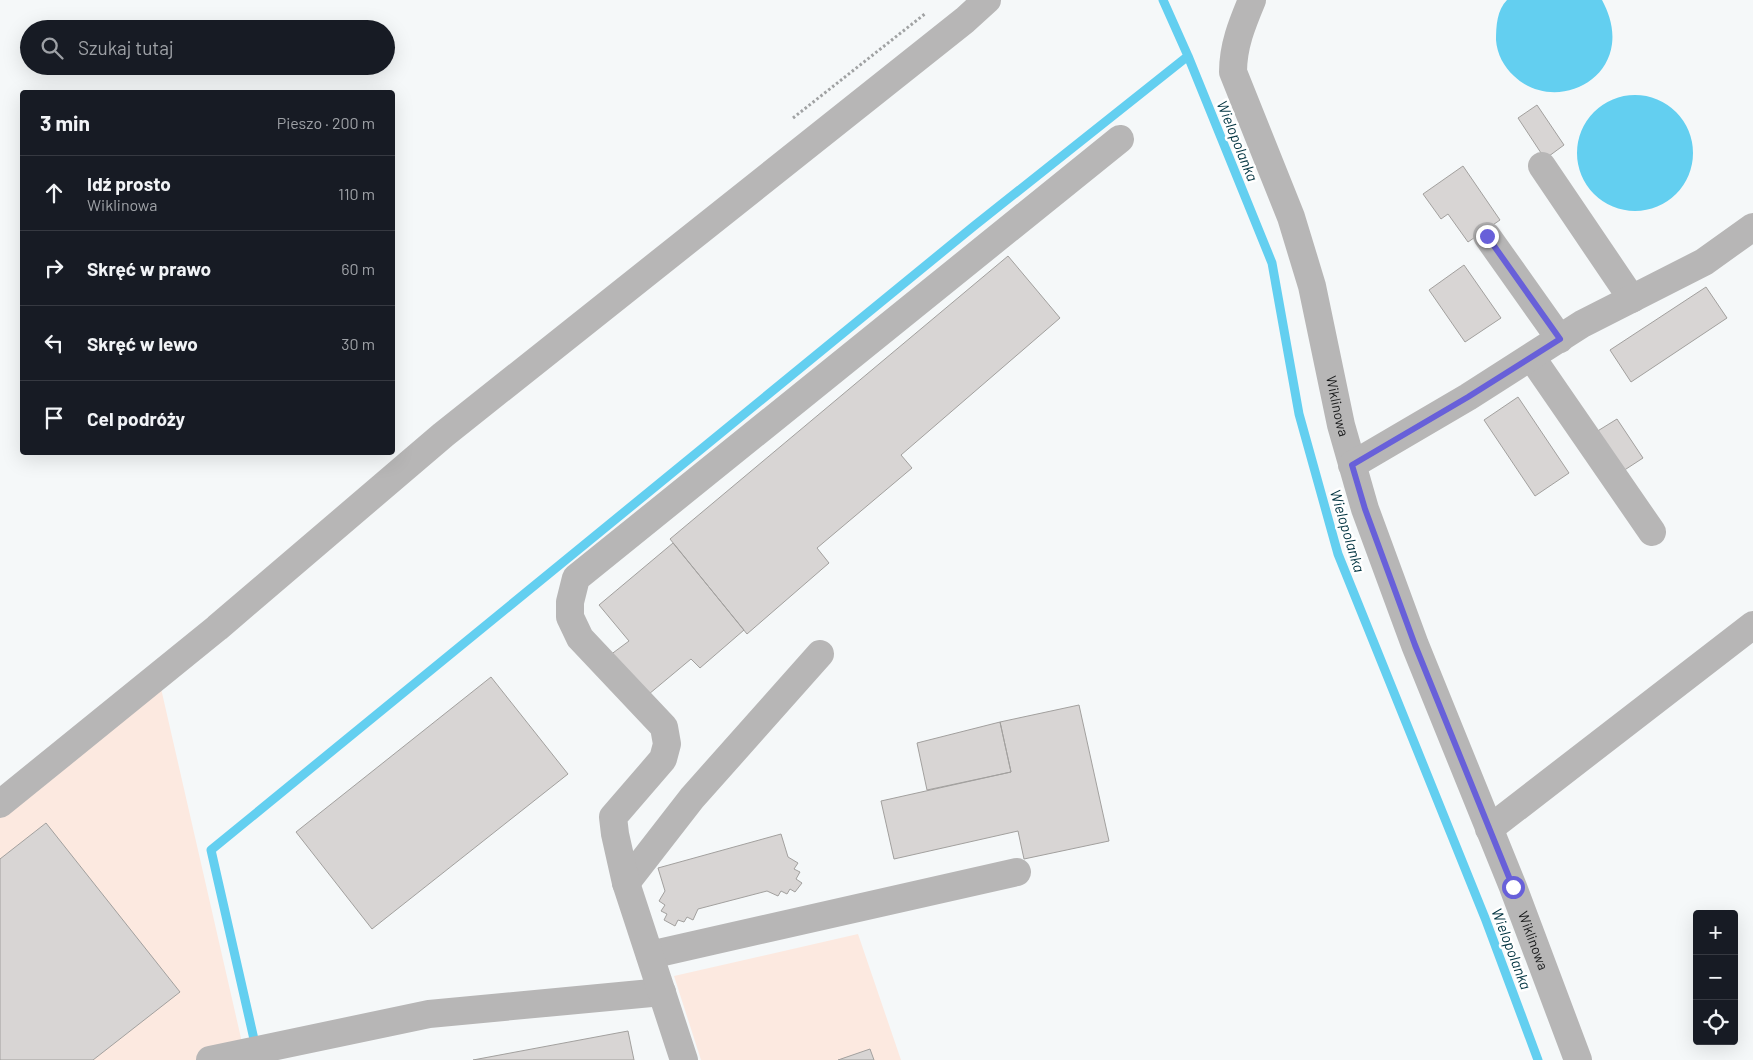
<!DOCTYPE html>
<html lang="pl">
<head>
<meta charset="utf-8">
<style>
	:root { --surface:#171b24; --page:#242831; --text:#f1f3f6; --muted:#9ea1a6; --line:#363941 }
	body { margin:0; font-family:Barlow,sans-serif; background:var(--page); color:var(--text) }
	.controls { position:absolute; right:15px; bottom:15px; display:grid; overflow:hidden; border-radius:5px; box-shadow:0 5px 20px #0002 }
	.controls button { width:45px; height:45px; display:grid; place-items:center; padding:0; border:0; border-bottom:1px solid var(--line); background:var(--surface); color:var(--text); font:25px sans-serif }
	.stop { position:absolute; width:15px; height:15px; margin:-11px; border:4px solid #6860d9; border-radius:50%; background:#fff }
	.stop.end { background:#6860d9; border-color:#fff; box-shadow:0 1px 5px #0008 }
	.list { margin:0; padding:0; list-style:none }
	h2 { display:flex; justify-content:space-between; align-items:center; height:65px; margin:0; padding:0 20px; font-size:21px }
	h2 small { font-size:16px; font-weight:400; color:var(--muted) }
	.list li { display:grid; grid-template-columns:32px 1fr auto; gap:15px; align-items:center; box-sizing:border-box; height:75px; padding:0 20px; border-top:1px solid var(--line) }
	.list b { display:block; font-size:19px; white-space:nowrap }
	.list p { margin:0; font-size:16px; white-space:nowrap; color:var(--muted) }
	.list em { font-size:16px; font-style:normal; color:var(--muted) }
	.icon { flex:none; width:28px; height:28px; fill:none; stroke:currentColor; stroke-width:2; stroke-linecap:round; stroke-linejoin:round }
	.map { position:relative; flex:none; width:1753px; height:1060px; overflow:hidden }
	.search { position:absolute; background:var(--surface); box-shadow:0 5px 20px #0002; left:20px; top:20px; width:375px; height:55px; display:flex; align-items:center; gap:12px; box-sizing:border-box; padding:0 18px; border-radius:28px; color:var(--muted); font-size:19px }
	.panel { position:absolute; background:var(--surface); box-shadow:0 5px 20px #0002; left:20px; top:90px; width:375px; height:365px; border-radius:5px }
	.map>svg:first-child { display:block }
</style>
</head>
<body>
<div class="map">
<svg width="1753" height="1060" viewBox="0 0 1753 1060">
	<rect width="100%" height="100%" fill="#f5f8f9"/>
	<!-- commercial -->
	<path fill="#fce9e0" d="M 160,684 L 246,1060 L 0,1060 L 0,813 Z
		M 858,934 L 901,1060 L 701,1060 L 674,976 Z"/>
	<!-- water -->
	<path fill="#63cff0" d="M 1507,0 L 1602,0 C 1609,13 1614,28 1612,44 C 1606,90 1547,108 1514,76 C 1504,67 1497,54 1496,40 C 1496,26 1497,10 1507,0 Z
		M1577 153a58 58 0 1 1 116 0a58 58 0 1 1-116 0Z"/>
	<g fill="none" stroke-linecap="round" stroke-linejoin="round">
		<!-- stream -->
		<path stroke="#63cff0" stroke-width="9" d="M 1163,0 L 1188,56 L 1272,263 L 1299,414 L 1338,554 L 1485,918 L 1538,1060
			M 256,1048 L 211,850 L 974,226 L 1188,56"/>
	</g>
	<!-- building -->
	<path fill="#d8d5d4" stroke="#a2a09e" d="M 1537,105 L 1564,145 L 1545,159 L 1518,118 Z
		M 1463,166 L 1500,220 L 1468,242 L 1448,214 L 1441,219 L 1423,194 Z
		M 1008,256 L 1060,318 L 901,455 L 912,468 L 817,548 L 829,563 L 747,634 L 670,539 Z
		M 1464,265 L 1501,318 L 1465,342 L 1429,290 Z
		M 1706,287 L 1727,318 L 1631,382 L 1610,350 Z
		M 1518,397 L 1569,473 L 1535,496 L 1484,420 Z
		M 1617,419 L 1643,458 L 1623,471 L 1596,432 Z
		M 673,543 L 744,630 L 700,668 L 691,659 L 631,709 L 594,667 L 629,641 L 599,605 Z
		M 491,677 L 568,774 L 372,929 L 296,832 Z
		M 1079,705 L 1109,841 L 1024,859 L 1018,831 L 894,859 L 881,801 L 1011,772 L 1000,722 Z
		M 1000,722 L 1011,772 L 927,790 L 917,743 Z
		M 46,823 L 180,992 L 93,1060 L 0,1060 L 0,859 Z
		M 781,834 L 788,857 L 798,863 L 794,869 L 800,872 L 796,879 L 802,883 L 795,892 L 790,889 L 787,894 L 781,891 L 778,896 L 767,891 L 698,909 L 693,920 L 687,917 L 684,922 L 678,920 L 675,926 L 664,920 L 667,914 L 661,911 L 665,905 L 659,901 L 665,891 L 658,868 Z
		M 628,1031 L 634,1060 L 473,1060 Z
		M 870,1049 L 874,1060 L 838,1060 Z"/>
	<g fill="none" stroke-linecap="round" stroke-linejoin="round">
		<!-- path -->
		<path stroke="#a0a2a3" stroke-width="3" stroke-dasharray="2.5 2.5" stroke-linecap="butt" d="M 793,118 L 926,13"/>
		<!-- minor -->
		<g stroke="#b7b6b6" stroke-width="28">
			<path id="s1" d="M 1252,0 C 1242,24 1233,46 1233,72 L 1291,217 L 1312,286 L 1341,425 L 1365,509 L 1415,645 L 1513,887 L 1578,1060"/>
			<path d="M 1542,166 L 1632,299"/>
			<path d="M 1487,236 L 1560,339"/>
			<path d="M 1532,358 L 1652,532"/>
			<path d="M 1352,465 L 1468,397 L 1582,324 L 1704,262 L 1753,227"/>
			<path d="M 0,804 L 217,628 L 443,435 L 965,20 L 987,0"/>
			<path d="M 1489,829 L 1753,625"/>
			<path d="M 626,883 L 692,798 L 820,654"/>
			<path d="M 650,955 L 1017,872"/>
			<path d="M 210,1060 L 429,1014 L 662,992"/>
			<path d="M 684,1060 L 626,883 L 615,834 L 613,817 L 663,759 L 667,744 L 664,727 L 580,638 L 570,617 L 570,602 L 576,578 L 1120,139"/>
		</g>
	</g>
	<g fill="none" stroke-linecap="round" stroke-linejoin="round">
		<!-- route -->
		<path stroke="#6860d9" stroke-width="6" d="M 1487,236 L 1560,339 L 1468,397 L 1352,465 L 1365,509 L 1415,645 L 1513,887"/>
	</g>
	<g text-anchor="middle" stroke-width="5" stroke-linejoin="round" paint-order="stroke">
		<!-- street labels -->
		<g font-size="14" fill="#18191a" stroke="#fff">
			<text dy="5" stroke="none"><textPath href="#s1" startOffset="426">Wiklinowa</textPath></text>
			<text dy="5" stroke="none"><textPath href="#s1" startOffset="996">Wiklinowa</textPath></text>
		</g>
		<!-- water labels -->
		<g font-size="15" font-style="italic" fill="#003340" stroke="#fff">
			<text transform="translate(1237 141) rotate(68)" y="5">Wielopolanka</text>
			<text transform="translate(1347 531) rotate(73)" y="5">Wielopolanka</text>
			<text transform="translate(1511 949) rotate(69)" y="5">Wielopolanka</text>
		</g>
	</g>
</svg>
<div class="controls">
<button>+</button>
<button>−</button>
<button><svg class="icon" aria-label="locate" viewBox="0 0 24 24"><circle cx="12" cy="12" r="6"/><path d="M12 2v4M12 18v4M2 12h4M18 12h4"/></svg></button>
</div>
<div class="stop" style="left:1513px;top:887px"></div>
<div class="stop end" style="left:1487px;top:236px"></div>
<div class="search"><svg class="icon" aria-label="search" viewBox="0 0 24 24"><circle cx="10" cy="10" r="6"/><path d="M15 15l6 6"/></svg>Szukaj tutaj</div>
<section class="panel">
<h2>3 min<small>Pieszo · 200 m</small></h2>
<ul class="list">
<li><svg class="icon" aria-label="ahead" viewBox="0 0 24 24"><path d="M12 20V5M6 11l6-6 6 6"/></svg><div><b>Idź prosto</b><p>Wiklinowa</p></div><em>110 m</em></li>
<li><svg class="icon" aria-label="right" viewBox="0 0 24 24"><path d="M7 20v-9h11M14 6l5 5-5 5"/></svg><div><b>Skręć w prawo</b></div><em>60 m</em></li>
<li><svg class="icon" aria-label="left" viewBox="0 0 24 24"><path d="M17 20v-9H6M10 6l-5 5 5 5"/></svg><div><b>Skręć w lewo</b></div><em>30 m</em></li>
<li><svg class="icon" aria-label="arrive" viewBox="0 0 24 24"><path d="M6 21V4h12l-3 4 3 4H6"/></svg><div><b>Cel podróży</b></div></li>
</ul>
</section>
</div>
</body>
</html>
